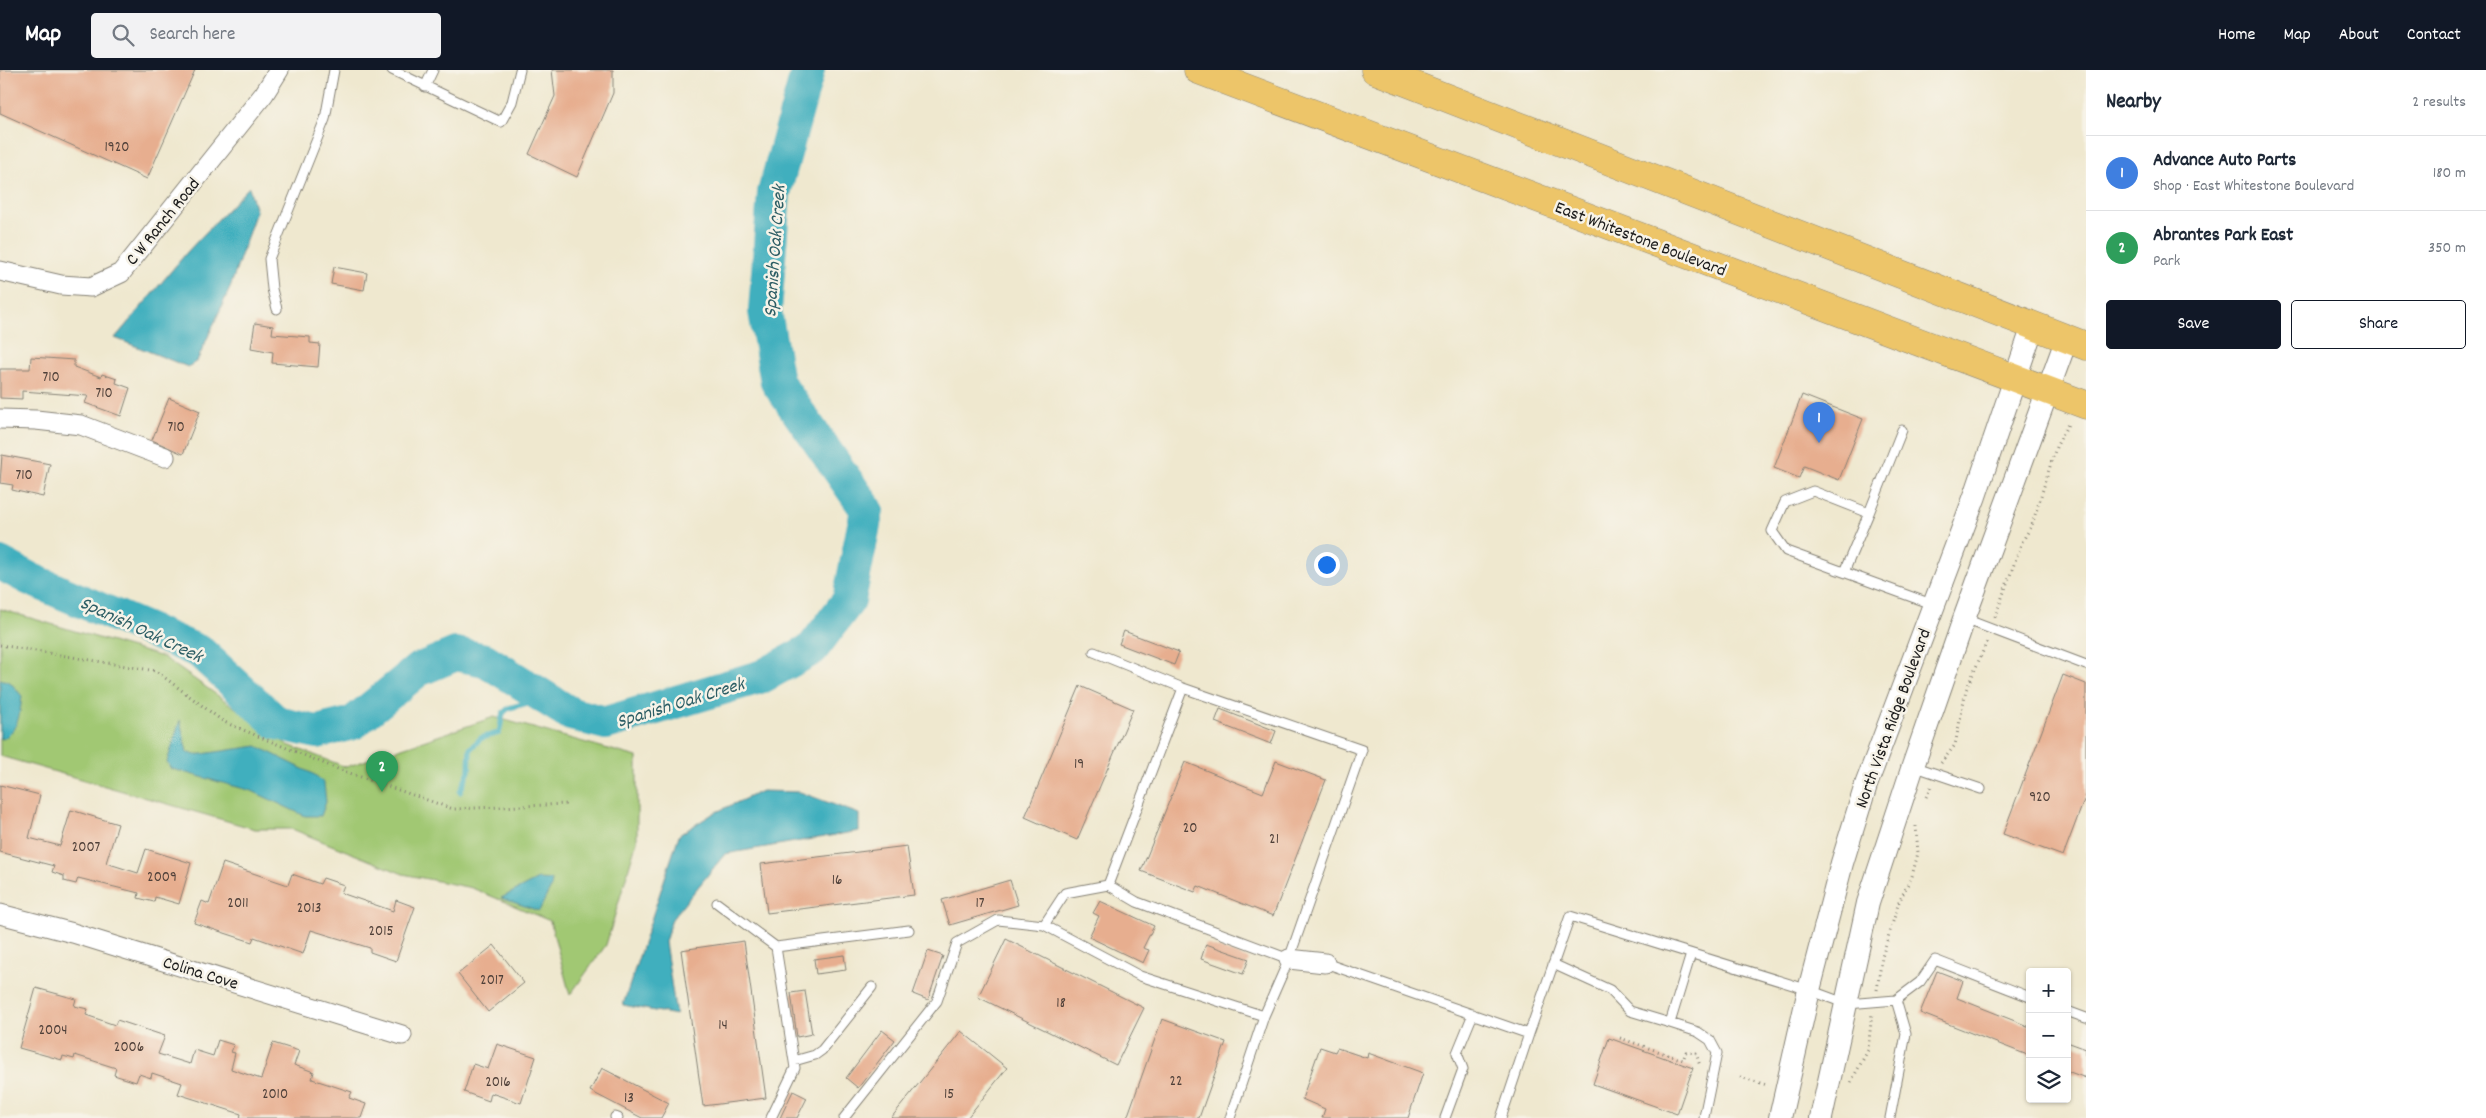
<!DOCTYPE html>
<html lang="en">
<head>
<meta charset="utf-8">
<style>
	:root { --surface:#fff; --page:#f2f2f3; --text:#1f2937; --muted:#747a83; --line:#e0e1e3; --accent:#111827 }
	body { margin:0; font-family:Dekko,sans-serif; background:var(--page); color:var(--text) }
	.controls { position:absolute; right:15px; bottom:15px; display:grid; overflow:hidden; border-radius:5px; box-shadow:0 1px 4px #0004 }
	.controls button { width:45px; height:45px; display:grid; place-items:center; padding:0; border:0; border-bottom:1px solid var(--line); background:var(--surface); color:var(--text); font:25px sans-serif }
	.you { position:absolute; left:1326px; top:494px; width:18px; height:18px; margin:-12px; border:4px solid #fff; border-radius:50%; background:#1a73e8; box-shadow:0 0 0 8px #1a73e833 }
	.badge { display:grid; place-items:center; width:32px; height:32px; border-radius:50%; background:var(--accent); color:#fff; font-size:16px; font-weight:700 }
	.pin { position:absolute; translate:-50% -41px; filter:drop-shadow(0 1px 2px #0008) }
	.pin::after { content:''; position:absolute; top:26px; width:18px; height:15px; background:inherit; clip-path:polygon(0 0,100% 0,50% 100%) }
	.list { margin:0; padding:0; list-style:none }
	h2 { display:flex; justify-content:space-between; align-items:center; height:65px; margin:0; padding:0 20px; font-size:21px }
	h2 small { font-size:16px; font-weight:400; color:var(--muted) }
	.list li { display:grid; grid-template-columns:32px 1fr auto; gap:15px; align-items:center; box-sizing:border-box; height:75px; padding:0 20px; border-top:1px solid var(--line) }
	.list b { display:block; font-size:19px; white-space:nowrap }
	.list p { margin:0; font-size:16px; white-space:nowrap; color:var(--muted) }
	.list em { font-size:16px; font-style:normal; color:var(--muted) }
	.actions { display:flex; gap:10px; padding:15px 20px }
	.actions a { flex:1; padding:11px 0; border:1px solid var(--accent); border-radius:5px; text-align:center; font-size:18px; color:var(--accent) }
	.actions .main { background:var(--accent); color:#fff }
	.icon { flex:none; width:28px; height:28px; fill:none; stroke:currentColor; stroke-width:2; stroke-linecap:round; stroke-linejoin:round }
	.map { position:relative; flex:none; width:2086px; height:1048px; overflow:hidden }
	header { display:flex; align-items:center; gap:30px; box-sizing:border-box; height:70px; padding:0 25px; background:var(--accent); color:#fff }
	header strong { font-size:24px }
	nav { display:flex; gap:28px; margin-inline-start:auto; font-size:18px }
	.search { width:350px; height:45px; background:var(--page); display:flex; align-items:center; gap:12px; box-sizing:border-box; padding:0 18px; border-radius:5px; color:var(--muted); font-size:19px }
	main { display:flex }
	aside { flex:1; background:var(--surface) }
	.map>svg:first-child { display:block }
</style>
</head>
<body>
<header>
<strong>Map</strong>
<div class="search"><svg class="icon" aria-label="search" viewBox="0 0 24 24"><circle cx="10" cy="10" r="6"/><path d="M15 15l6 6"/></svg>Search here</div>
<nav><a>Home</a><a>Map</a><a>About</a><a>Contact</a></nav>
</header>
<main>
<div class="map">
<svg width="2086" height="1048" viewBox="0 0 2086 1048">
	<rect width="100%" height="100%" fill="#f7f3e8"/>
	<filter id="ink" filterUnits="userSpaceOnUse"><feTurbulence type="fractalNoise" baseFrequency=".02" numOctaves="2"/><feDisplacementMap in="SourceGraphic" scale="10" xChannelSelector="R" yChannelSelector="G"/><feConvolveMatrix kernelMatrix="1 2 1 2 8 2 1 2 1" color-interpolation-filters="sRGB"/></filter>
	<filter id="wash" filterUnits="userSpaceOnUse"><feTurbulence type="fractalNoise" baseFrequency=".0096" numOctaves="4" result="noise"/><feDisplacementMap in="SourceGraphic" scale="20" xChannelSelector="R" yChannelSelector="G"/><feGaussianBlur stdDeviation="1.12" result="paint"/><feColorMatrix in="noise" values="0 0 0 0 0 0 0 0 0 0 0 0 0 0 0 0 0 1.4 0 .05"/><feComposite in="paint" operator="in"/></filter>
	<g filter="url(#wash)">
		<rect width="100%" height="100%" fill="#efe8cf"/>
		<!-- green -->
		<path fill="#a1c873" stroke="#5e7248" d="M 0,539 L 163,587 L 288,675 L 346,697 L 494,647 L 637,687 L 637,770 L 606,875 L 570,925 L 550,851 L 472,818 L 403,804 L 292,759 L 255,759 L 0,686 Z"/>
		<!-- water -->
		<path fill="#41afbe" stroke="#2e666d" d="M 799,0 L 818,0 L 792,53 L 791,28 Z
			M 249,117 L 256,141 L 230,218 L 197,291 L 188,297 L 115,268 L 188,181 Z
			M 0,609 L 10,612 L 22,626 C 20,643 19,659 3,669 L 0,668 Z
			M 180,650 L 187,682 L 195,685 L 257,676 L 315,705 L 324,713 L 326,732 L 321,746 L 305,746 L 252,721 L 172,699 L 167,692 Z
			M 762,721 L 800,722 L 859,744 L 859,761 L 725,784 L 672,849 L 665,872 L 676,945 L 623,935 L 679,765 L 714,743 Z
			M 538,809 L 552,810 L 551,817 L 539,841 L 501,828 Z"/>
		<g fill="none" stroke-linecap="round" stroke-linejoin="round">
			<!-- stream -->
			<path stroke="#41afbe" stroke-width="5.5" d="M 460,722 L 469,701 L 470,679 L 481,668 L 499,663 L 503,643 L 509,638 L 545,628"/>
			<!-- river -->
			<path stroke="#41afbe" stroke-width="34" d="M 0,493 L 30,509 L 200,582 L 277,653 L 317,662 L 353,653 L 418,600 L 456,584 L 485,590 L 571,644 L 606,653 L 763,606 L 812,579 L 849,530 L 867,440 L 777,312 L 765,241 L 774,123 L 808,0"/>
		</g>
		<g id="blocks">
			<!-- building -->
			<path fill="#e7ae8f" d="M 0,0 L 195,0 L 147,109 L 0,43 Z
				M 552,0 L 613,0 L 613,23 L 577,107 L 529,84 L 555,26 Z
				M 334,197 L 367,203 L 364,220 L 331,214 Z
				M 255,253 L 273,256 L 272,264 L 310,267 L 310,273 L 320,274 L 318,297 L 272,293 L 273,282 L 251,278 Z
				M 31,287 L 74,290 L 74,297 L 101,307 L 102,304 L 117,309 L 116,313 L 130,318 L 121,346 L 85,333 L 88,326 L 22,321 L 22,329 L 0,328 L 0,299 L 30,299 Z
				M 1802,325 L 1863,349 L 1839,410 L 1804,396 L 1799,408 L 1774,398 Z
				M 169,328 L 200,341 L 183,384 L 152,370 Z
				M 2,385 L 50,394 L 43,427 L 12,420 L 13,415 L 0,413 Z
				M 1124,561 L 1179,582 L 1174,595 L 1119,574 Z
				M 2063,605 L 2086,614 L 2086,725 L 2063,786 L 2003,764 Z
				M 1080,616 L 1133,639 L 1077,770 L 1025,747 Z
				M 1220,639 L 1276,661 L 1271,674 L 1215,652 Z
				M 1276,691 L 1326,710 L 1273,846 L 1198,816 L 1195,822 L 1141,801 L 1185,692 L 1263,723 Z
				M 0,715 L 40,725 L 29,768 L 60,776 L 71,740 L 118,754 L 106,793 L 138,803 L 146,779 L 191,793 L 179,834 L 155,827 L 154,832 L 138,828 L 139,823 L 78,808 L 76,814 L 64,811 L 64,806 L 52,802 L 54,796 L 0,782 Z
				M 907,776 L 914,825 L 767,843 L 761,794 Z
				M 223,793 L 288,815 L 292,804 L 320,814 L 323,808 L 344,815 L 341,823 L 393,841 L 396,830 L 415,837 L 396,891 L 370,882 L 370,878 L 311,860 L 303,884 L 254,867 L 252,872 L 194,853 L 202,831 L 209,834 Z
				M 1010,810 L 1018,835 L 950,855 L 942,830 Z
				M 1100,831 L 1154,856 L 1143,878 L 1149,880 L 1143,893 L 1089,867 L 1099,846 L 1093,843 Z
				M 1006,869 L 1144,938 L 1116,995 L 978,927 Z
				M 744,871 L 766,1028 L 703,1036 L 681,880 Z
				M 1206,874 L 1249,889 L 1243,904 L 1201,889 Z
				M 494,875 L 524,913 L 488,942 L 458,904 Z
				M 928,881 L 943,886 L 928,930 L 913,924 Z
				M 844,885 L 846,900 L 816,904 L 814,889 Z
				M 1937,901 L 1963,911 L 1957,928 L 2030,957 L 2030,986 L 1920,943 Z
				M 36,918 L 76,929 L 74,936 L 88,939 L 86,945 L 115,955 L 117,950 L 165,966 L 158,984 L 190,994 L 194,980 L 213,986 L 218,970 L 234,975 L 231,982 L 235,983 L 231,999 L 261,1009 L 273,973 L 299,981 L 294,995 L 314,1002 L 312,1009 L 352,1022 L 349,1028 L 366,1034 L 361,1048 L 240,1048 L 241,1044 L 178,1024 L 182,1013 L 152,1003 L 151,1008 L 139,1004 L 136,1012 L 114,1005 L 116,998 L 75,985 L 74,989 L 63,986 L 62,990 L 19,978 Z
				M 805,921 L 812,964 L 797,967 L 791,923 Z
				M 1162,949 L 1226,972 L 1199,1048 L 1127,1048 Z
				M 882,960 L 895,970 L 858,1018 L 846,1008 Z
				M 961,961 L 1007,998 L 967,1048 L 891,1048 Z
				M 1609,968 L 1693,998 L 1677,1044 L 1593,1014 Z
				M 2067,972 L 2086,979 L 2086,1008 L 2067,1001 Z
				M 497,974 L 536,987 L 521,1033 L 491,1023 L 489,1031 L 464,1022 L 473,994 L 488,999 Z
				M 1320,977 L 1335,982 L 1337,978 L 1367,988 L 1368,983 L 1423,1003 L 1408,1048 L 1322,1048 L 1325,1039 L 1302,1029 Z
				M 602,998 L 669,1033 L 661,1048 L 642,1048 L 590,1021 Z
				M 793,1021 L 807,1028 L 797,1048 L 780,1048 Z"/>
		</g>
	</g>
	<g filter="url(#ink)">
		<use href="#blocks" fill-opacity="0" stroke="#868276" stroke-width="1"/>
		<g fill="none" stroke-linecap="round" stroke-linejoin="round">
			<defs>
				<path id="service" d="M 392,0 L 501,52 L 512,32 L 520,0
					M 425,17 L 433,0
					M 277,239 L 272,219 L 269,189 L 325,49 L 334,0
					M 1869,443 L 1902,360
					M 1844,502 L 1869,443 L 1813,421 L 1785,432 L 1772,461 L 1786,481 L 1934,535
					M 1965,549 L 2086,595
					M 1094,582 L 1183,618 L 1362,680 L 1289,889 L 1264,946 L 1230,1048
					M 1913,696 L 1981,719
					M 1108,815 L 1183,618
					M 717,833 L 776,877
					M 1044,855 L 1065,823 L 1108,815 L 1137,832 L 1289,889
					M 1325,893 L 1529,964 L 1501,1048
					M 1553,894 L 1610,920 L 1630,941 L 1670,953 L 1691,884
					M 2067,941 L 2086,948
					M 1670,953 L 1698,962 L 1710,970 L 1717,983 L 1704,1047
					M 1529,964 L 1570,846 L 1809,920 L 1847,934 L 1896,930 L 1920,912 L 1935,890 L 2030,927
					M 794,991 L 815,985 L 822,980 L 872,917
					M 615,1047 L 618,1048
					M 771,1048 L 795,998 L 776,877 L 909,860
					M 844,1048 L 937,931 L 957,873 L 998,850 L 1044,855 L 1140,906 L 1264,946
					M 1445,1048 L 1463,999 L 1457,983 L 1473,944
					M 1890,1048 L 1906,964 L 1896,930"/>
				<path id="minor" d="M 0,201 L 61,215 L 91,217 L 121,203 L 264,24 L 279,0
					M 0,349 L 36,350 L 81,355 L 165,387
					M 0,844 L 73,863 L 402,965
					M 1289,889 L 1325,893"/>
				<path id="tertiary" d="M 1780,1048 L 1809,920 L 1842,793 L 1866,715 L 1975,426 L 2033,256
					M 1821,1048 L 1868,833 L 1913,696 L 1964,549 L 2067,268"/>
				<path id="primary" d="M 1198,0 L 2086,335
					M 1375,0 L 2086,276"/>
			</defs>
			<!-- service casing -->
			<use href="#service" stroke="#868276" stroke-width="11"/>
			<!-- minor casing -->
			<use href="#minor" stroke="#868276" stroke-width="21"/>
			<!-- tertiary casing -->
			<use href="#tertiary" stroke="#868276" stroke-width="24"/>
			<!-- primary casing -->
			<use href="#primary" stroke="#868276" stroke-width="29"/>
			<!-- path -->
			<path stroke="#868276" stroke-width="3" stroke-dasharray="1 4" stroke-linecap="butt" d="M 1995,547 L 2022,472 L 2032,455 L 2056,377 L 2069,352
				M 0,575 L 156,601 L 224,652 L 335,698 L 453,739 L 568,734
				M 1941,693 L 1955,675 L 1966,620 L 1987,572
				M 1926,727 L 1932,715
				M 1877,920 L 1882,887 L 1899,832 L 1912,806 L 1918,783 L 1916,756
				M 1620,968 L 1683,990 L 1686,982 L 1696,983 L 1700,996
				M 1740,1007 L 1767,1015
				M 1851,1012 L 1868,980 L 1872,943"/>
			<!-- service -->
			<use href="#service" stroke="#fff" stroke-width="9"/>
			<!-- minor -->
			<use href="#minor" stroke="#fff" stroke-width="19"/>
			<!-- tertiary -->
			<use href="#tertiary" stroke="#fff" stroke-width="22"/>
			<!-- primary -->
			<use href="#primary" stroke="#edc569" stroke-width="28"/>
		</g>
	</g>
	<g text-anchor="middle" stroke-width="5" stroke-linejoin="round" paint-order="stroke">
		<!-- number labels -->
		<g font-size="15" fill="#4f4039">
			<text x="117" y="81">1920</text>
			<text x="51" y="311">710</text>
			<text x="104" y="327">710</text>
			<text x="176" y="361">710</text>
			<text x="24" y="409">710</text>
			<text x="1079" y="698">19</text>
			<text x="2040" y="731">920</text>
			<text x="1190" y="762">20</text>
			<text x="1274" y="773">21</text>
			<text x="86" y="781">2007</text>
			<text x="162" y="811">2009</text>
			<text x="837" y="814">16</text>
			<text x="238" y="837">2011</text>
			<text x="980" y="837">17</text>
			<text x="309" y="842">2013</text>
			<text x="381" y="865">2015</text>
			<text x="492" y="914">2017</text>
			<text x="1061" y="937">18</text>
			<text x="723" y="959">14</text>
			<text x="53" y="964">2004</text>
			<text x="129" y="981">2006</text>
			<text x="1176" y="1015">22</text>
			<text x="498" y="1016">2016</text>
			<text x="275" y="1028">2010</text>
			<text x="949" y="1028">15</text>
			<text x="629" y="1032">13</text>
		</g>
		<!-- street labels -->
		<g font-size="18" fill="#1c1c1c" stroke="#f7f3e8">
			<text transform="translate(162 151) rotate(-51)" y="6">C W Ranch Road</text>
			<text transform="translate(1641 168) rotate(21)" y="6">East Whitestone Boulevard</text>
			<text transform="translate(1892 648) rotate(-70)" y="6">North Vista Ridge Boulevard</text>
			<text transform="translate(201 902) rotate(17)" y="6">Colina Cove</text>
		</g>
		<!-- water labels -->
		<g font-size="19" font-style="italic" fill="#2d5e65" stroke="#f7f3e8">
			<text transform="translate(773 181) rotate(-86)" y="7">Spanish Oak Creek</text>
			<text transform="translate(142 558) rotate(25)" y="7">Spanish Oak Creek</text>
			<text transform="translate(680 631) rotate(-17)" y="7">Spanish Oak Creek</text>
		</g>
	</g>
</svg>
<div class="controls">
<button>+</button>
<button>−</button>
<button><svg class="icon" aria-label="layers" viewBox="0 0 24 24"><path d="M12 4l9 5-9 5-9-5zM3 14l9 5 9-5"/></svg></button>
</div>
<div class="you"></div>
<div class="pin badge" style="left:1819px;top:373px;background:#3f7fe0">1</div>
<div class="pin badge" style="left:382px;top:722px;background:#2e9e5b">2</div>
</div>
<aside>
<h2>Nearby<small>2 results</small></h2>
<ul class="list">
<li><span class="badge" style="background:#3f7fe0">1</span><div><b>Advance Auto Parts</b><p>Shop · East Whitestone Boulevard</p></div><em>180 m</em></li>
<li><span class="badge" style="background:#2e9e5b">2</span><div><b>Abrantes Park East</b><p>Park</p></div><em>350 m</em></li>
</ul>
<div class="actions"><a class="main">Save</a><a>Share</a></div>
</aside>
</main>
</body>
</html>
